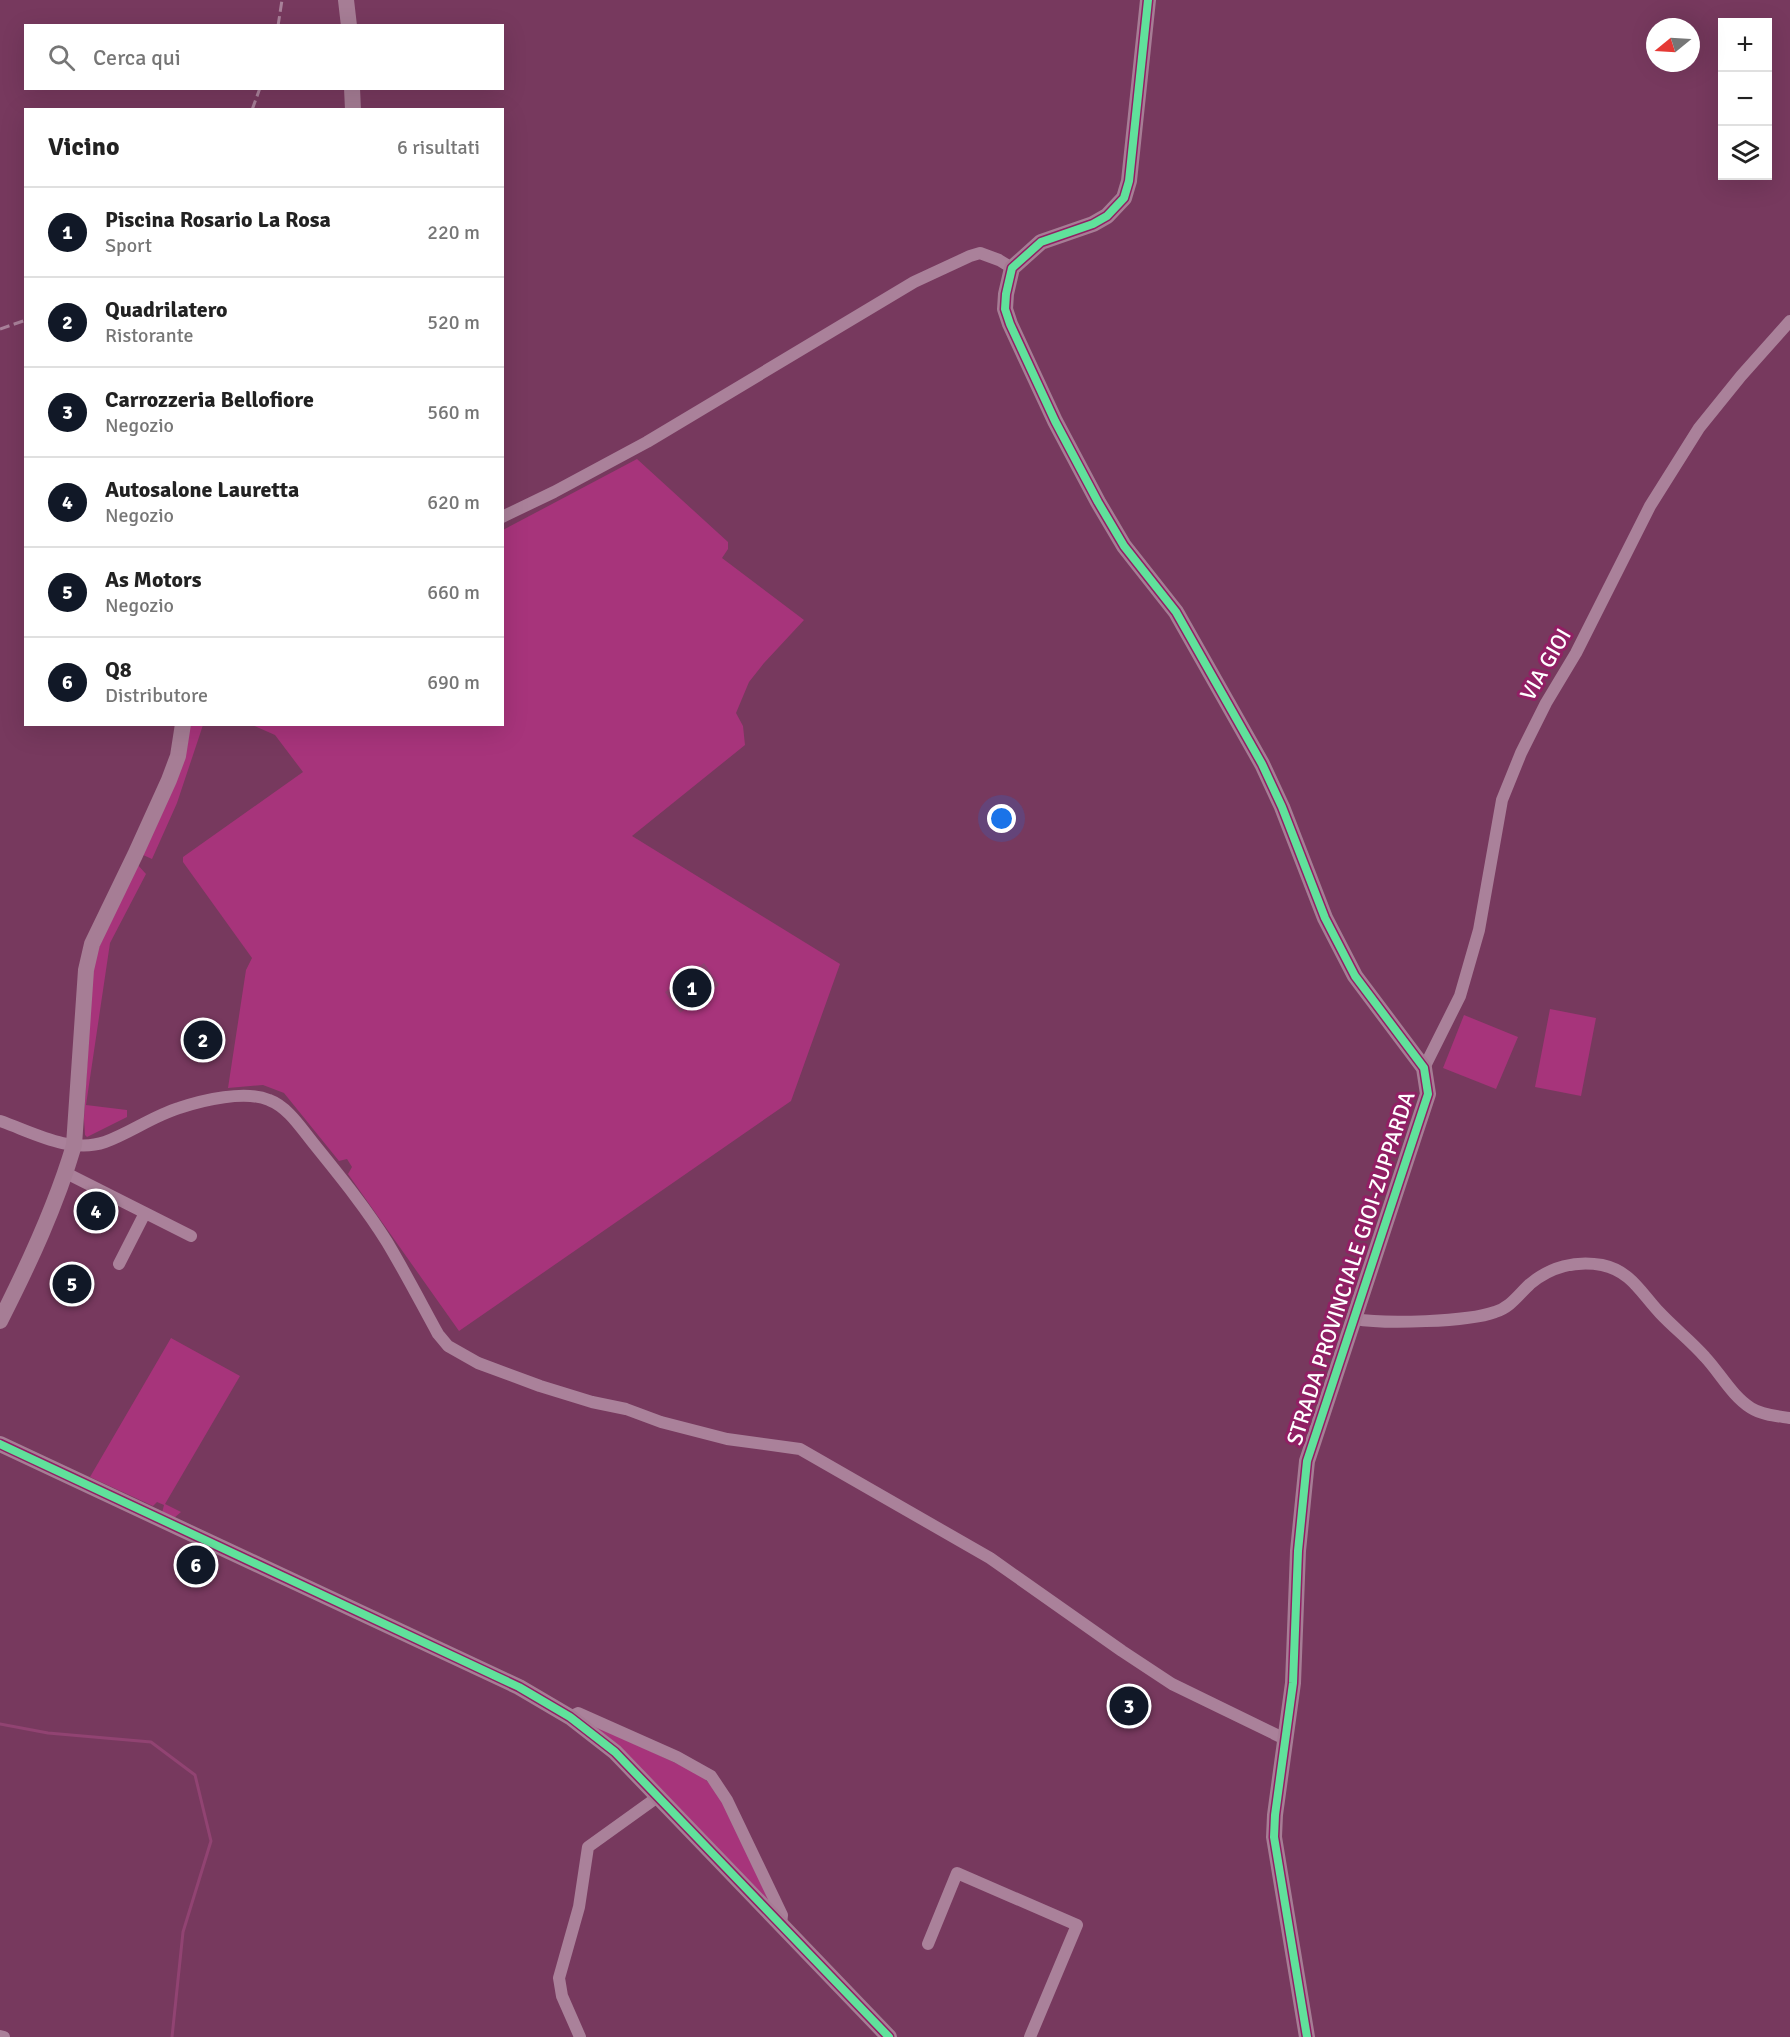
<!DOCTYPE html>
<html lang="it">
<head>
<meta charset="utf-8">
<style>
	:root { --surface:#fff; --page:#f6f6f6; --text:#222; --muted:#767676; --line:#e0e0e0; --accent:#111827 }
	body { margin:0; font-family:Signika,sans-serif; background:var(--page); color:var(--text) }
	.controls { position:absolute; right:18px; top:18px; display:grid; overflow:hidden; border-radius:0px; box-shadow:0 6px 24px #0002 }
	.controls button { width:54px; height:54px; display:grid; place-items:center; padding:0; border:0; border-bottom:2px solid var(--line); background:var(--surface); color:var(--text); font:30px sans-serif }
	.compass { position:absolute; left:1646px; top:18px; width:54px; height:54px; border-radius:50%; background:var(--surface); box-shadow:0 6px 24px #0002; rotate:252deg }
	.you { position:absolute; left:1002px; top:819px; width:21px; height:21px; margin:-15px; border:4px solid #fff; border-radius:50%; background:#1a73e8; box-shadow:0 0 0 9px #1a73e833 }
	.badge { display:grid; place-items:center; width:39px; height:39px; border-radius:50%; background:var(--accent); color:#fff; font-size:20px; font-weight:700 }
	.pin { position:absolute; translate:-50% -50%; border:3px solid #fff; box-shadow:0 2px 6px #0006 }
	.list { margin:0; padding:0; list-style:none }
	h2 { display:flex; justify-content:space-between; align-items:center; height:78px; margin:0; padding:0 24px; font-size:26px }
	h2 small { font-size:20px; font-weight:400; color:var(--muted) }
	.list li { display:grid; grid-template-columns:39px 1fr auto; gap:18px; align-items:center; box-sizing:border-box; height:90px; padding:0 24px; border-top:2px solid var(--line) }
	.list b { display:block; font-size:22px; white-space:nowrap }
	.list p { margin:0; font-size:20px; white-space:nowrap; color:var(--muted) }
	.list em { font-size:20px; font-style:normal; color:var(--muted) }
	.icon { flex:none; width:33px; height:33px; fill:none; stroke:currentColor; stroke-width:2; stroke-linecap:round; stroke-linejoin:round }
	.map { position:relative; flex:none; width:1790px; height:2037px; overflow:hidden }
	.search { position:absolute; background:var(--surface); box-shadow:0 6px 24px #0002; left:24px; top:24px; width:480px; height:66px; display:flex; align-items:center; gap:15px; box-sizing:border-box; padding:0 21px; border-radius:0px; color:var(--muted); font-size:22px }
	.panel { position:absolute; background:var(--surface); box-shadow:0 6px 24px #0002; left:24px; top:108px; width:480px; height:618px; border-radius:0px }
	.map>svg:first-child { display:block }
</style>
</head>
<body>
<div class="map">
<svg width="1790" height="2037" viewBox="0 0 1790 2037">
	<rect width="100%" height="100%" fill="#77395e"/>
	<!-- green -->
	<path fill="#a7347b" d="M 637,459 L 728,542 L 728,549 L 722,558 L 804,620 L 764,663 L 749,682 L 736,713 L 743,726 L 745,745 L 632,836 L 840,964 L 791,1101 L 459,1331 L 348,1174 L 352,1167 L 347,1159 L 339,1161 L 284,1093 L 263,1085 L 228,1088 L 246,970 L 252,958 L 183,862 L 183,857 L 303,772 L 275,735 L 252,725 L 502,724 L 503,530 Z
		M 189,725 L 203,725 L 177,803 L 152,859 L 141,854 Z
		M 136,863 L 146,874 L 110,943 L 86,1105 L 127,1110 L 127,1117 L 87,1137 L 85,1135 L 84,1119 L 93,961 Z
		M 1550,1009 L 1596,1018 L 1581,1096 L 1535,1087 Z
		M 1464,1015 L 1518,1037 L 1496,1089 L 1443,1068 Z
		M 171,1338 L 240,1376 L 165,1504 L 181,1512 L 174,1518 L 162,1513 L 164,1505 L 157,1502 L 153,1506 L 90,1477 Z
		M 588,1722 L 699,1774 C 728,1795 754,1866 770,1900 L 768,1902 Z"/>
	<!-- water -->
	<path fill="#914372" d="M 704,963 L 719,985 L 680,1013 L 665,992 Z"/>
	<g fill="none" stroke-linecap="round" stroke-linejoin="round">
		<!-- stream -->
		<path stroke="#914372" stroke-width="3" d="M 0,1724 L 48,1733 L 151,1742 L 195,1775 L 211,1841 L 183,1932 L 172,2037"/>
		<!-- street -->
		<path stroke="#aa819a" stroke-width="12" d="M 502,517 L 554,492 L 647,442 L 914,282 L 970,256 L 980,253 L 999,260 L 1012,268
			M 1424,1068 L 1460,996 L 1479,930 L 1502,800 L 1521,753 L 1546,703 L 1576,653 L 1650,506 L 1699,428 L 1741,376 L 1790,321
			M 0,1121 C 32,1132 70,1154 105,1142 C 130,1133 153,1116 179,1108 C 203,1100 245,1090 269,1100 C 288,1107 301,1128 314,1144 C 339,1175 366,1208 387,1242 C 405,1272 421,1303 438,1334 L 448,1346 L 478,1363 L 540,1386 L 592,1402 L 626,1409 L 661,1422 L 727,1439 L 800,1449 L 990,1558 L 1122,1651 L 1172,1684 L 1287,1740
			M 66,1173 L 191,1236
			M 119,1264 L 145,1213
			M 1355,1319 C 1384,1324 1468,1322 1495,1312 C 1511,1307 1518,1295 1530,1284 C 1550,1267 1576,1260 1602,1265 C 1631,1271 1641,1293 1660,1313 C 1674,1328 1691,1341 1705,1357 C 1720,1373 1732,1396 1751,1408 C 1762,1415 1777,1416 1790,1418
			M 570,1717 L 578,1713 L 677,1757 L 711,1776 L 727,1800 L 782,1915 L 781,1924
			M 928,1944 L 957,1873 L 1077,1925 L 1030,2037
			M 0,2036 L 4,2037
			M 580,2037 L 562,1996 L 559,1978 L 579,1907 L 588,1847 L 659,1796"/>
		<!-- secondary -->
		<path stroke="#a67d95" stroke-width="16" d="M 346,0 L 349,26
			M 1148,0 L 1129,181 L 1124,198 L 1107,216 L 1093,224 L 1041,242 L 1012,268 L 1006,294 L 1005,309 L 1010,324 L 1055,421 L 1098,502 L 1124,546 L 1176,612 L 1262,764 L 1282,807 L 1325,918 L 1355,976 L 1424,1068 L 1428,1094 L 1307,1461 L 1298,1551 L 1293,1683 L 1275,1815 L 1274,1837 L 1307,2037
			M 352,88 L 353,110
			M 0,1321 C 29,1264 56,1206 74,1145 L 86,970 L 92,944 L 135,855 L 169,780 L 178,756 L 183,724
			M 0,1444 L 519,1687 L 570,1717 L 615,1752 L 889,2037"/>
		<!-- rail -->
		<path stroke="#a9819a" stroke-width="3" stroke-dasharray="10 4.5" stroke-linecap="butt" d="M 278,26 L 282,0
			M 252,110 L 260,88
			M 0,329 L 26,320"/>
		<defs>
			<path id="cycleway" d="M 1148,0 L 1129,181 L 1124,198 L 1107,216 L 1093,224 L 1041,242 L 1012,268 L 1006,294 L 1005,309 L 1010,324 L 1055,421 L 1098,502 L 1124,546 L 1176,612 L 1262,764 L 1282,807 L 1325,918 L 1355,976 L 1424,1068 L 1428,1094 L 1307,1461 L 1298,1551 L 1293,1683 L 1275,1815 L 1274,1837 L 1307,2037
				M 0,1444 L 519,1687 L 570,1717 L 615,1752 L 889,2037"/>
		</defs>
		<!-- cycleway casing -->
		<use href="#cycleway" stroke="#911f64" stroke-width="11"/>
		<!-- cycleway -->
		<use href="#cycleway" stroke="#60e19b" stroke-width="8"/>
	</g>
	<g text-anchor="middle" stroke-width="6" stroke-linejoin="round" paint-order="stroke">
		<!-- street labels -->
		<g font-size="22" fill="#fff" stroke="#911f64">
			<text transform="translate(1545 664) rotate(-60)" y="8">VIA GIOI</text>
			<text transform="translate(1350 1268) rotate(-72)" y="8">STRADA PROVINCIALE GIOI-ZUPPARDA</text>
		</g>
	</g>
</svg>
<div class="controls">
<button>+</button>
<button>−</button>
<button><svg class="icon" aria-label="layers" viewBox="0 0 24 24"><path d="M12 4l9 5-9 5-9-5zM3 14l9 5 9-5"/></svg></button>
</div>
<svg class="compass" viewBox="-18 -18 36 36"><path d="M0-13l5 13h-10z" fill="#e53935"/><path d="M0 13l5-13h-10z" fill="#767676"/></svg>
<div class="you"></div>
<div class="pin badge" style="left:692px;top:988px">1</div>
<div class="pin badge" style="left:203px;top:1040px">2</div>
<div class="pin badge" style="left:1129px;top:1706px">3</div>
<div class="pin badge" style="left:96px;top:1211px">4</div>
<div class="pin badge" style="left:72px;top:1284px">5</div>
<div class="pin badge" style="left:196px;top:1565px">6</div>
<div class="search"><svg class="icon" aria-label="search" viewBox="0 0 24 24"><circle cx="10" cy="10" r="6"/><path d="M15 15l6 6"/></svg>Cerca qui</div>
<section class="panel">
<h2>Vicino<small>6 risultati</small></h2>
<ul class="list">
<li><span class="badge">1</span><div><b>Piscina Rosario La Rosa</b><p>Sport</p></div><em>220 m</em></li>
<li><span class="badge">2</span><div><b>Quadrilatero</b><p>Ristorante</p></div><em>520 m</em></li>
<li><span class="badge">3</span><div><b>Carrozzeria Bellofiore</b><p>Negozio</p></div><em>560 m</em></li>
<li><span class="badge">4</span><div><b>Autosalone Lauretta</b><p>Negozio</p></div><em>620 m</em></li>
<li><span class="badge">5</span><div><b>As Motors</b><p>Negozio</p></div><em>660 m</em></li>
<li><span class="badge">6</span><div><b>Q8</b><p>Distributore</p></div><em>690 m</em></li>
</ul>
</section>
</div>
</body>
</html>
